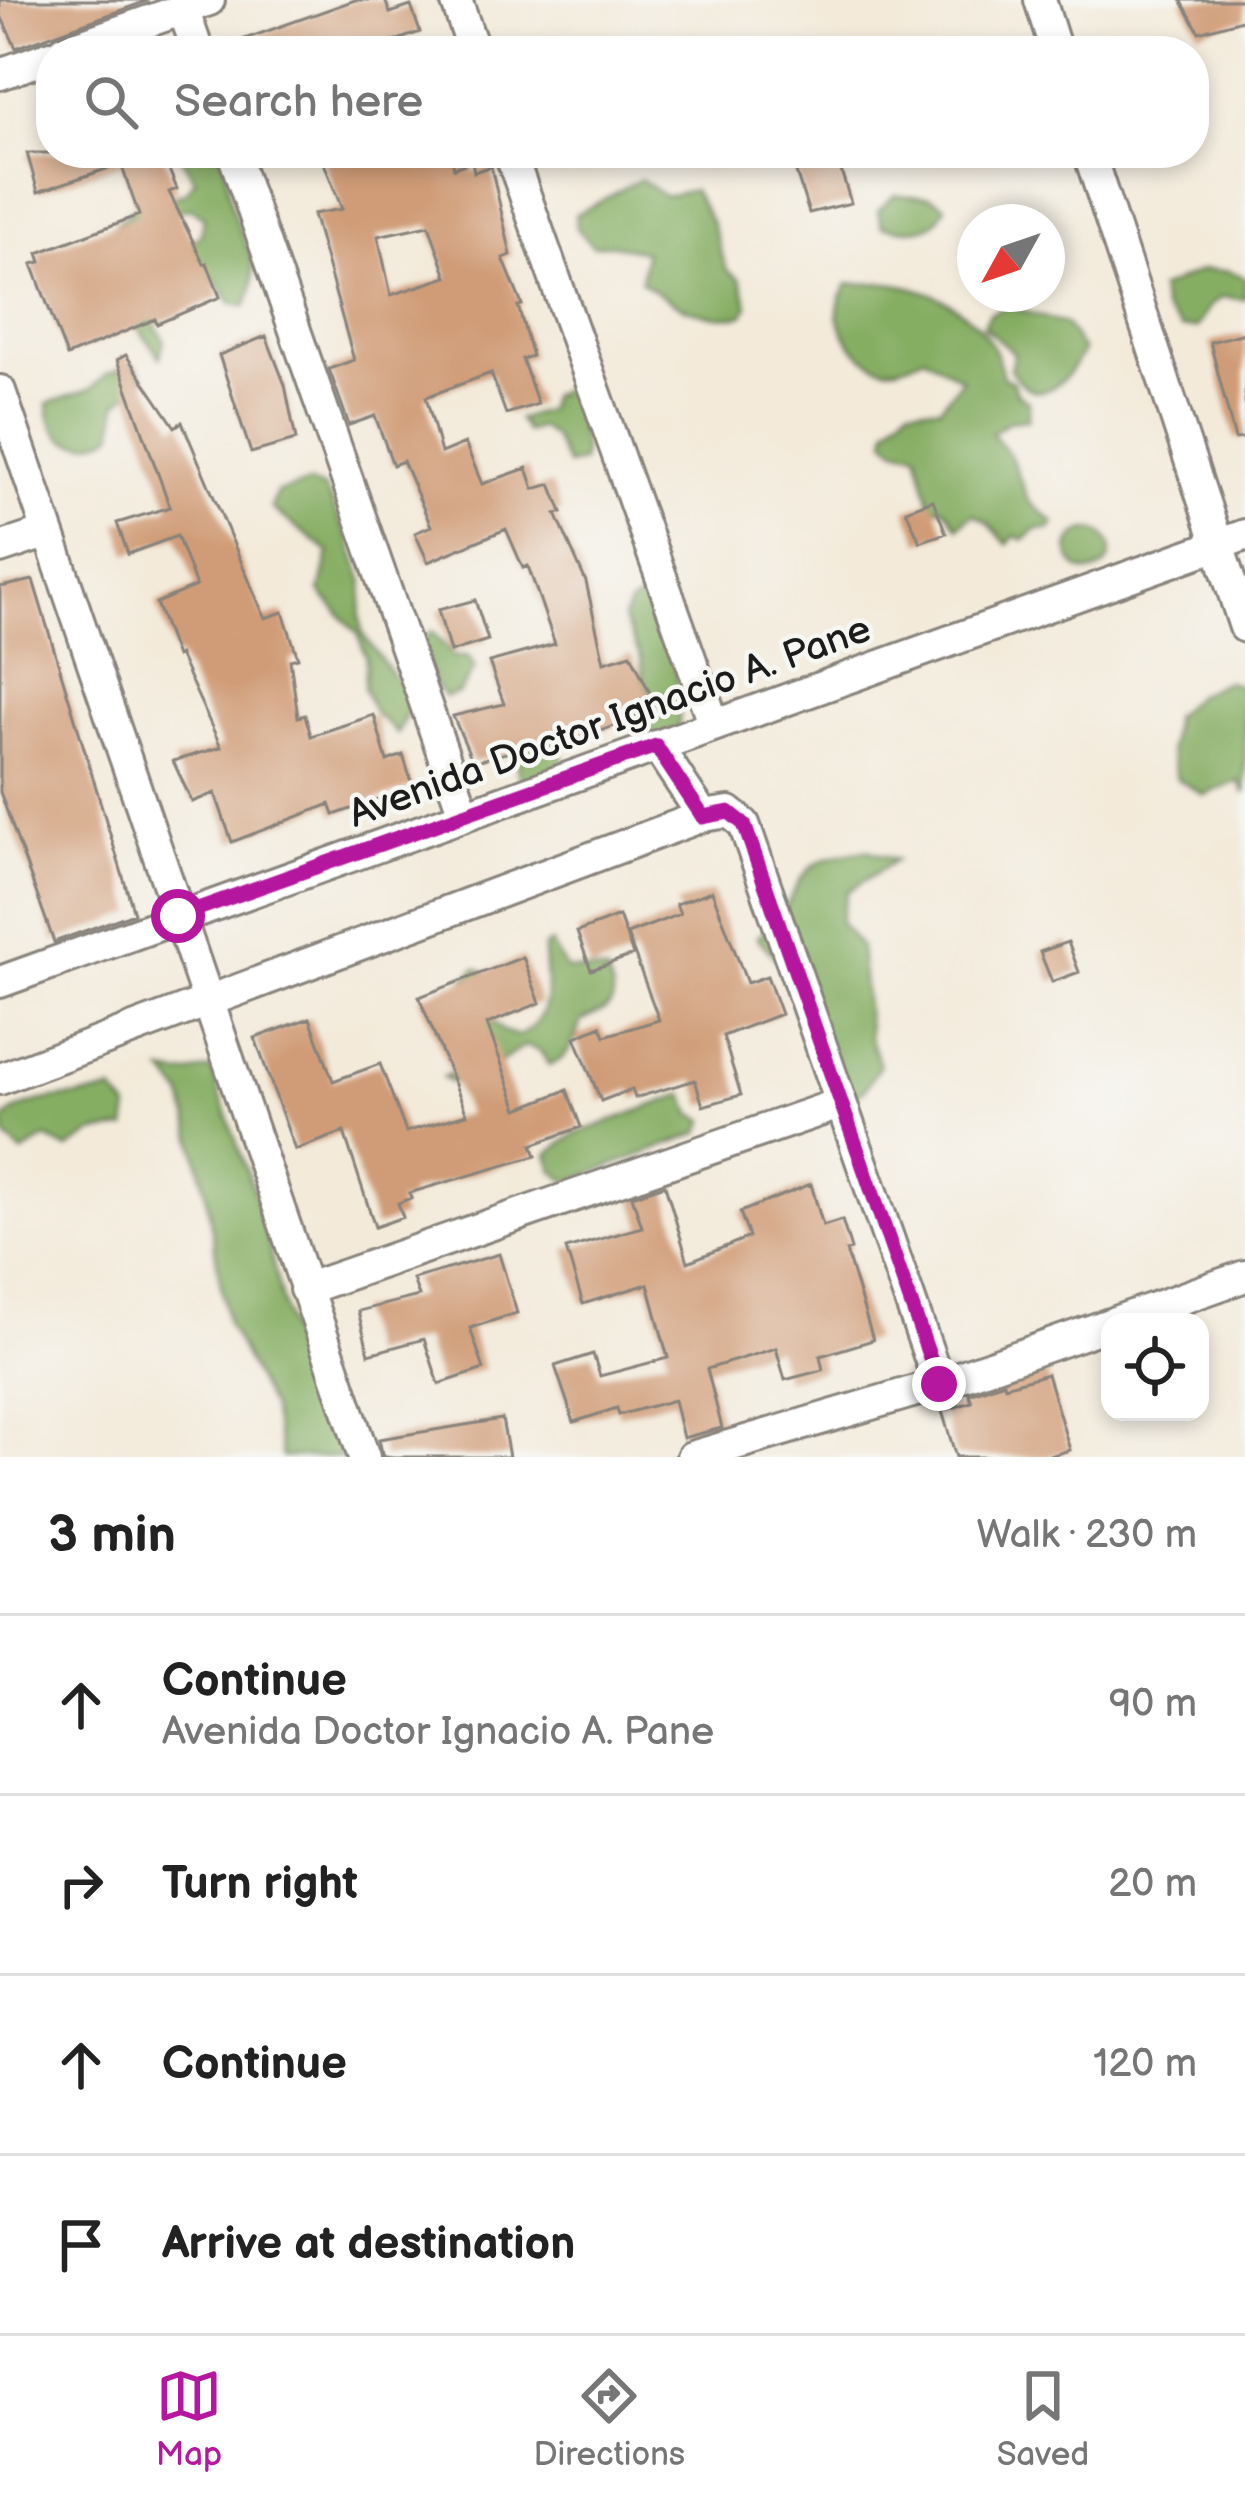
<!DOCTYPE html>
<html lang="en">
<head>
<meta charset="utf-8">
<style>
	:root { --surface:#fff; --page:#f2f2f2; --text:#222; --muted:#767676; --line:#e0e0e0; --accent:#b5179e }
	body { margin:0; font-family:"Balsamiq Sans",sans-serif; background:var(--page); color:var(--text) }
	.controls { position:absolute; right:36px; bottom:36px; display:grid; overflow:hidden; border-radius:24px; box-shadow:0 6px 18px #0003 }
	.controls button { width:108px; height:108px; display:grid; place-items:center; padding:0; border:0; border-bottom:3px solid var(--line); background:var(--surface); color:var(--text); font:60px sans-serif }
	.compass { position:absolute; left:957px; top:204px; width:108px; height:108px; border-radius:50%; background:var(--surface); box-shadow:0 6px 18px #0003; rotate:230deg }
	.stop { position:absolute; width:36px; height:36px; margin:-27px; border:9px solid #b5179e; border-radius:50%; background:#fff }
	.stop.end { background:#b5179e; border-color:#fff; box-shadow:0 3px 12px #0008 }
	.list { margin:0; padding:0; list-style:none }
	h2 { display:flex; justify-content:space-between; align-items:center; height:156px; margin:0; padding:0 48px; font-size:51px }
	h2 small { font-size:39px; font-weight:400; color:var(--muted) }
	.list li { display:grid; grid-template-columns:78px 1fr auto; gap:36px; align-items:center; box-sizing:border-box; height:180px; padding:0 48px; border-top:3px solid var(--line) }
	.list b { display:block; font-size:45px; white-space:nowrap }
	.list p { margin:0; font-size:39px; white-space:nowrap; color:var(--muted) }
	.list em { font-size:39px; font-style:normal; color:var(--muted) }
	.icon { flex:none; width:66px; height:66px; fill:none; stroke:currentColor; stroke-width:2; stroke-linecap:round; stroke-linejoin:round }
	.map { position:relative; flex:none; width:1245px; height:1457px; overflow:hidden }
	.search { position:absolute; background:var(--surface); box-shadow:0 6px 18px #0003; left:36px; right:36px; top:36px; height:132px; display:flex; align-items:center; gap:30px; box-sizing:border-box; padding:0 42px; border-radius:48px; color:var(--muted); font-size:45px }
	.sheet { height:876px; background:var(--surface) }
	nav { display:flex; justify-content:space-around; align-items:center; box-sizing:border-box; height:168px; border-top:3px solid var(--line); background:var(--surface); font-size:33px; color:var(--muted) }
	nav a { display:grid; justify-items:center; gap:6px }
	nav .on { color:var(--accent) }
	.map>svg:first-child { display:block }
</style>
</head>
<body>
<div class="map">
<svg width="1245" height="1457" viewBox="0 0 1245 1457">
	<rect width="100%" height="100%" fill="#f6f6f2"/>
	<filter id="ink" filterUnits="userSpaceOnUse"><feTurbulence type="fractalNoise" baseFrequency=".00833" numOctaves="2"/><feDisplacementMap in="SourceGraphic" scale="24" xChannelSelector="R" yChannelSelector="G"/><feConvolveMatrix kernelMatrix="1 2 1 2 8 2 1 2 1" color-interpolation-filters="sRGB"/></filter>
	<filter id="wash" filterUnits="userSpaceOnUse"><feTurbulence type="fractalNoise" baseFrequency=".004" numOctaves="4" result="noise"/><feDisplacementMap in="SourceGraphic" scale="48" xChannelSelector="R" yChannelSelector="G"/><feGaussianBlur stdDeviation="2.7" result="paint"/><feColorMatrix in="noise" values="0 0 0 0 0 0 0 0 0 0 0 0 0 0 0 0 0 1.4 0 .05"/><feComposite in="paint" operator="in"/></filter>
	<g filter="url(#wash)">
		<rect width="100%" height="100%" fill="#f3eada"/>
		<!-- forest -->
		<path fill="#86ae64" stroke="#516540" stroke-width="3" d="M 178,153 L 222,153 C 228,173 227,192 233,211 C 243,248 265,265 246,306 L 232,304 L 214,278 L 199,269 L 147,312 L 164,340 L 160,357 L 131,319 L 176,257 L 201,234 L 204,218 L 190,208 L 115,225 L 136,206 L 185,193 L 195,180 Z
			M 641,179 L 664,196 L 693,190 L 711,221 L 727,270 L 741,280 L 748,306 L 744,315 C 703,322 673,305 641,281 L 645,252 L 611,244 L 593,246 L 577,229 L 575,215 Z
			M 895,195 L 931,197 L 946,206 C 934,236 909,231 882,226 L 878,210 Z
			M 1202,270 L 1229,271 L 1245,277 L 1245,299 L 1222,297 L 1210,306 L 1197,328 L 1181,328 L 1164,310 L 1159,289 Z
			M 887,283 C 940,288 993,321 1003,377 L 1013,382 L 1016,393 L 1029,402 L 1028,419 L 1009,421 L 992,433 L 1011,457 L 1029,502 L 1055,523 L 1050,529 L 1037,529 L 1024,540 L 1015,536 L 1007,544 L 987,522 L 973,514 L 958,527 L 945,508 L 931,506 L 917,452 L 897,449 L 886,440 L 888,428 L 909,407 L 940,407 L 962,379 L 924,356 C 916,360 905,366 896,367 C 869,372 838,337 838,311 C 838,301 843,293 848,284 Z
			M 1008,306 L 1065,324 L 1083,351 C 1066,382 1038,414 1010,369 L 1014,353 L 983,326 L 989,314 Z
			M 134,364 L 144,377 L 142,391 L 127,395 L 117,404 L 114,434 C 81,454 49,443 48,403 L 91,389 L 106,374 Z
			M 571,385 L 583,447 L 582,462 L 567,465 L 553,437 L 540,427 L 526,432 L 518,419 L 546,410 L 551,396 Z
			M 310,483 L 325,489 L 350,541 L 364,582 L 360,617 L 362,633 L 409,698 L 411,705 L 397,734 L 374,712 L 364,689 L 366,657 L 358,634 L 320,592 L 329,552 L 271,508 L 277,492 Z
			M1069 551a21 21 0 1 1 42 0a21 21 0 1 1-42 0Z
			M 643,597 C 669,613 685,698 678,729 L 654,736 L 641,726 L 642,718 L 658,711 L 658,702 L 644,683 L 641,658 L 623,619 L 629,605 Z
			M 432,631 L 454,657 L 468,656 L 475,668 L 459,693 L 445,697 L 434,684 L 421,642 Z
			M 1226,681 L 1245,688 L 1245,794 L 1239,781 L 1204,795 L 1177,779 L 1169,750 L 1173,717 L 1195,696 Z
			M 553,734 C 564,749 565,759 561,776 L 522,784 L 517,769 L 524,739 Z
			M 867,850 L 896,860 L 847,892 L 840,922 L 860,946 L 869,1037 L 880,1065 L 864,1090 L 836,1104 L 804,991 L 757,937 C 814,895 775,861 867,850 Z
			M 551,943 L 566,969 L 607,973 C 623,1010 606,1007 581,1022 C 574,1040 570,1059 549,1065 L 540,1051 L 525,1046 C 496,1062 488,1080 449,1082 L 443,1077 L 465,1067 L 465,978 L 476,968 L 483,971 L 490,983 L 491,1020 L 503,1031 L 519,1036 C 557,1015 544,982 544,947 Z
			M 211,1069 L 261,1212 L 289,1331 L 343,1457 L 282,1457 L 270,1406 L 227,1323 L 206,1194 L 183,1096 L 164,1072 L 181,1075 Z
			M 112,1091 L 129,1109 L 126,1129 L 95,1132 L 68,1149 L 46,1138 L 22,1153 L 6,1137 L 4,1120 C 31,1093 77,1100 112,1091 Z
			M 684,1094 L 692,1114 L 706,1120 L 700,1133 L 576,1179 L 566,1181 L 553,1170 L 548,1154 L 573,1135 Z"/>
		<g id="blocks">
			<!-- building -->
			<path fill="#d09c77" fill-rule="evenodd" d="M 0,0 L 147,0 L 147,1 L 16,48 L 0,14 Z
				M 355,0 L 385,0 L 390,13 L 411,6 L 420,32 L 367,51 L 223,51 L 222,47 Z
				M 1181,0 L 1245,0 L 1245,19 L 1199,32 Z
				M 27,153 L 162,153 L 177,189 L 169,192 L 204,264 L 207,263 L 220,297 L 157,324 L 155,319 L 67,356 L 32,264 L 41,262 L 38,253 L 139,215 L 121,164 L 38,192 Z
				M 320,153 L 451,153 L 454,168 L 472,161 L 474,172 L 491,166 L 511,255 L 503,258 L 522,305 L 518,306 L 532,356 L 522,359 L 538,404 L 506,414 L 491,373 L 426,397 L 441,453 L 465,443 L 482,484 L 527,468 L 534,489 L 551,484 L 562,512 L 556,514 L 586,582 L 604,662 L 631,654 L 658,710 L 573,741 L 571,735 L 473,762 L 453,716 L 504,704 L 489,662 L 555,644 L 528,566 L 523,568 L 506,529 L 428,562 L 415,533 L 431,526 L 403,461 L 393,465 L 375,416 L 349,425 L 329,369 L 354,360 L 313,214 L 342,209 ZM 429,225 L 447,277 L 391,295 L 378,236 Z
				M 836,154 L 851,203 L 809,213 L 794,166 Z
				M 1245,333 L 1245,438 L 1235,439 L 1210,342 Z
				M 266,336 L 285,385 L 296,440 L 251,453 L 219,355 Z
				M 126,355 L 175,427 L 182,422 L 265,618 L 283,612 L 298,658 L 290,660 L 298,717 L 305,715 L 311,736 L 374,715 L 387,761 L 403,755 L 413,787 L 334,815 L 330,804 L 232,842 L 215,793 L 192,802 L 173,761 L 221,747 L 179,655 L 176,657 L 156,603 L 196,586 L 177,536 L 128,554 L 117,523 L 170,507 L 117,360 Z
				M 933,500 L 946,533 L 920,542 L 906,510 Z
				M 33,580 L 134,913 L 54,942 L 0,792 L 0,587 Z
				M 475,600 L 488,640 L 450,652 L 438,610 Z
				M 712,891 L 747,983 L 767,976 L 781,1014 L 723,1036 L 741,1095 L 703,1106 L 695,1080 L 635,1098 L 632,1089 L 601,1101 L 575,1037 L 601,1026 L 605,1036 L 659,1020 L 627,934 L 680,914 L 676,904 Z
				M 619,916 L 633,955 L 591,970 L 577,932 Z
				M 1068,942 L 1079,972 L 1052,982 L 1040,952 Z
				M 523,957 L 540,1003 L 487,1024 L 518,1109 L 567,1090 L 581,1127 L 532,1145 L 536,1156 L 409,1193 L 411,1198 L 398,1203 L 403,1217 L 375,1227 L 344,1132 L 295,1150 L 255,1038 L 310,1018 L 333,1081 L 380,1064 L 406,1132 L 467,1114 L 419,997 Z
				M 811,1184 L 823,1226 L 842,1220 L 851,1249 L 846,1251 L 873,1340 L 820,1356 L 823,1370 L 785,1380 L 776,1348 L 707,1369 L 722,1428 L 706,1432 L 683,1438 L 674,1400 L 619,1415 L 617,1408 L 574,1422 L 555,1366 L 593,1354 L 600,1376 L 668,1358 L 648,1284 L 583,1304 L 566,1249 L 642,1227 L 632,1196 L 665,1185 L 688,1262 L 749,1237 L 740,1212 Z
				M 499,1254 L 517,1313 L 470,1328 L 484,1369 L 439,1384 L 424,1339 L 369,1354 L 358,1311 L 419,1296 L 413,1279 Z
				M 1047,1374 L 1070,1450 L 1046,1457 L 956,1457 L 942,1411 L 972,1402 L 969,1394 L 1004,1382 L 1005,1386 Z
				M 502,1419 L 509,1457 L 383,1457 L 379,1439 Z"/>
		</g>
	</g>
	<g filter="url(#ink)">
		<use href="#blocks" fill-opacity="0" stroke="#88837b" stroke-width="3"/>
		<g fill="none" stroke-linecap="round" stroke-linejoin="round">
			<defs>
				<path id="street" d="M 456,0 L 474,51
					M 1040,0 L 1056,51
					M 183,9 L 198,51
					M 64,51 L 209,0
					M 0,74 L 51,56
					M 233,153 L 464,814
					M 510,153 L 714,725
					M 1089,153 L 1245,627
					M 0,391 L 364,1457
					M 0,548 L 48,532
					M 657,746 L 703,816
					M 0,982 L 1245,535
					M 0,1079 L 703,816 L 729,812 L 744,824 L 939,1384
					M 305,1289 L 839,1104
					M 1115,1322 L 1245,1276
					M 692,1457 L 939,1384 L 1110,1324"/>
			</defs>
			<!-- street casing -->
			<use href="#street" stroke="#88837b" stroke-width="36"/>
			<!-- street -->
			<use href="#street" stroke="#fff" stroke-width="30"/>
		</g>
	</g>
	<g fill="none" stroke-linecap="round" stroke-linejoin="round" filter="url(#ink)">
		<!-- route -->
		<path stroke="#b5179e" stroke-width="15" d="M 178,916 L 656,746 L 703,817 L 729,812 L 744,824 L 939,1384"/>
	</g>
	<g text-anchor="middle" stroke-width="9" stroke-linejoin="round" paint-order="stroke">
		<!-- street labels -->
		<g font-size="39" fill="#1c1c1c" stroke="#f6f6f2">
			<text transform="translate(609 720) rotate(-20)" y="14">Avenida Doctor Ignacio A. Pane</text>
		</g>
	</g>
</svg>
<div class="controls">
<button><svg class="icon" aria-label="locate" viewBox="0 0 24 24"><circle cx="12" cy="12" r="6"/><path d="M12 2v4M12 18v4M2 12h4M18 12h4"/></svg></button>
</div>
<svg class="compass" viewBox="-18 -18 36 36"><path d="M0-13l5 13h-10z" fill="#e53935"/><path d="M0 13l5-13h-10z" fill="#767676"/></svg>
<div class="stop" style="left:178px;top:916px"></div>
<div class="stop end" style="left:939px;top:1384px"></div>
<div class="search"><svg class="icon" aria-label="search" viewBox="0 0 24 24"><circle cx="10" cy="10" r="6"/><path d="M15 15l6 6"/></svg>Search here</div>
</div>
<section class="sheet">
<h2>3 min<small>Walk · 230 m</small></h2>
<ul class="list">
<li><svg class="icon" aria-label="ahead" viewBox="0 0 24 24"><path d="M12 20V5M6 11l6-6 6 6"/></svg><div><b>Continue</b><p>Avenida Doctor Ignacio A. Pane</p></div><em>90 m</em></li>
<li><svg class="icon" aria-label="right" viewBox="0 0 24 24"><path d="M7 20v-9h11M14 6l5 5-5 5"/></svg><div><b>Turn right</b></div><em>20 m</em></li>
<li><svg class="icon" aria-label="ahead" viewBox="0 0 24 24"><path d="M12 20V5M6 11l6-6 6 6"/></svg><div><b>Continue</b></div><em>120 m</em></li>
<li><svg class="icon" aria-label="arrive" viewBox="0 0 24 24"><path d="M6 21V4h12l-3 4 3 4H6"/></svg><div><b>Arrive at destination</b></div></li>
</ul>
</section>
<nav>
<a class="on"><svg class="icon" aria-label="map" viewBox="0 0 24 24"><path d="M3 6l6-2 6 2 6-2v14l-6 2-6-2-6 2zM9 4v14M15 6v14"/></svg>Map</a>
<a><svg class="icon" aria-label="directions" viewBox="0 0 24 24"><path d="M12 3l9 9-9 9-9-9zM9 14v-3h6M13 9l2 2-2 2"/></svg>Directions</a>
<a><svg class="icon" aria-label="saved" viewBox="0 0 24 24"><path d="M7 4h10v16l-5-4-5 4z"/></svg>Saved</a>
</nav>
</body>
</html>
